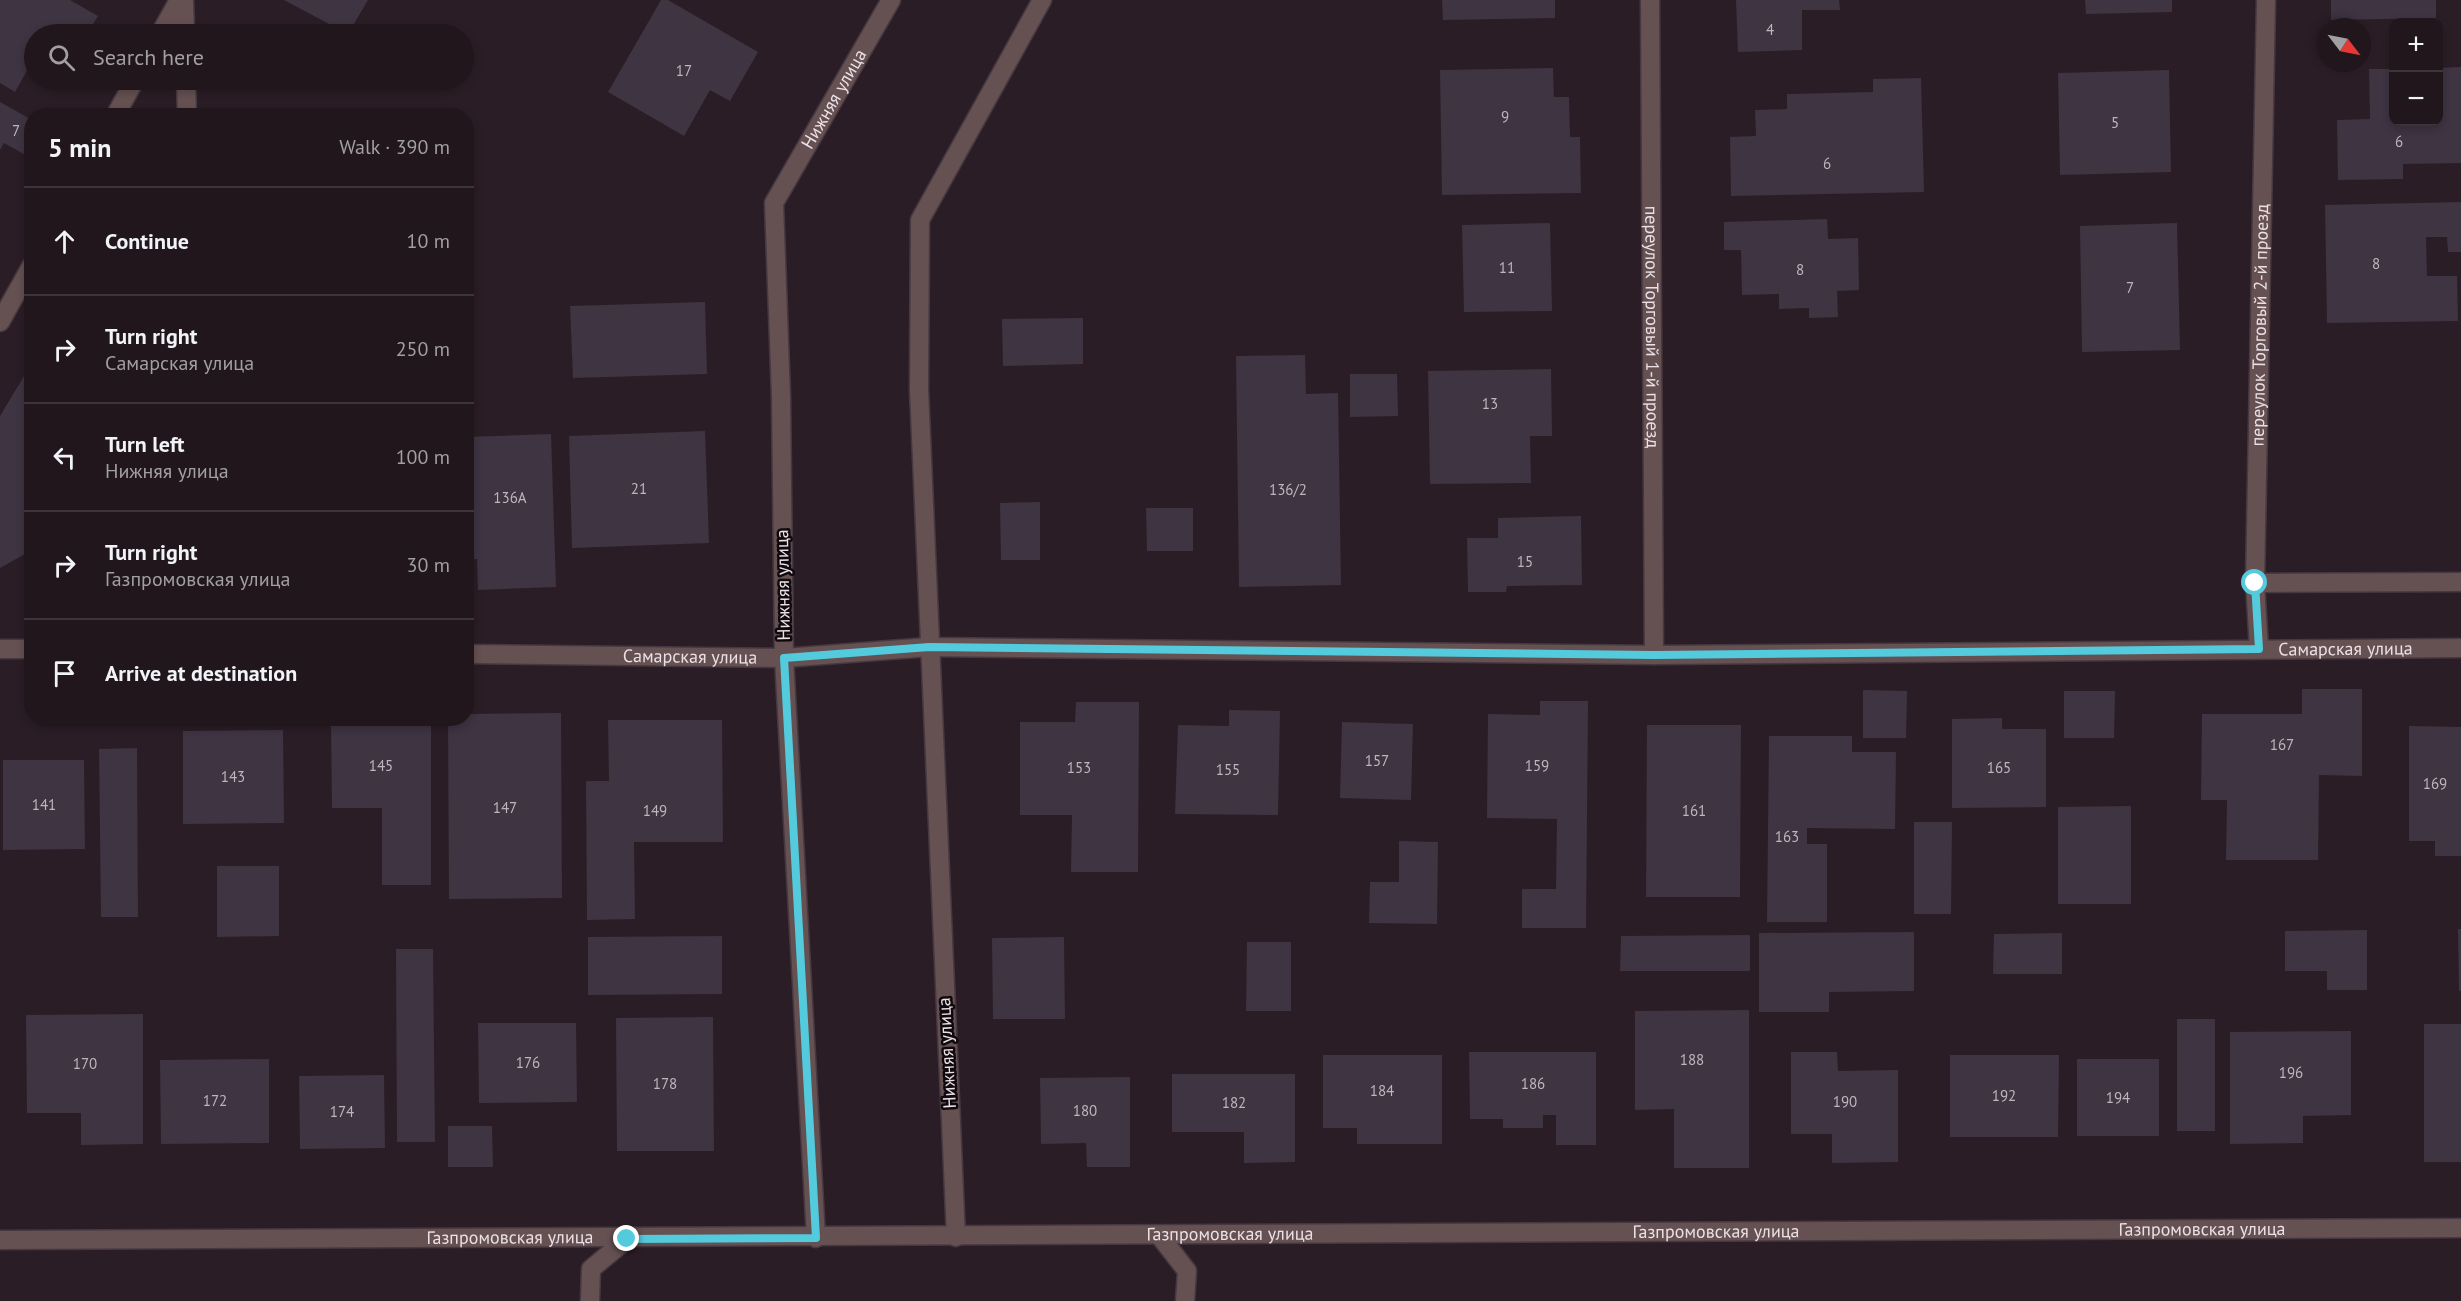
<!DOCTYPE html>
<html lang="en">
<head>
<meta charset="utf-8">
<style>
	:root { --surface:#20161c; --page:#2d2329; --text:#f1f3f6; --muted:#a29fa3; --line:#3d353b }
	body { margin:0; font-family:"PT Sans",sans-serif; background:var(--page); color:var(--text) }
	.controls { position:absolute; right:18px; top:18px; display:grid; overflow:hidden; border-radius:12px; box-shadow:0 3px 9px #0003 }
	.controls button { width:54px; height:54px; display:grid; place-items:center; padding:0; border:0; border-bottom:2px solid var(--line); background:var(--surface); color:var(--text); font:30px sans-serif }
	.compass { position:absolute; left:2317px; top:18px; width:54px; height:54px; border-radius:50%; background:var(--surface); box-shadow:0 3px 9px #0003; rotate:122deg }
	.stop { position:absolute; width:18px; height:18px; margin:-14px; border:4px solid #54cadd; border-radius:50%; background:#fff }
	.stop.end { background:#54cadd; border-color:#fff; box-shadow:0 2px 6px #0008 }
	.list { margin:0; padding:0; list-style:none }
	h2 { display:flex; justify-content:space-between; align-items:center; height:78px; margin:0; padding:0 24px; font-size:26px }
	h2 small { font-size:20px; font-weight:400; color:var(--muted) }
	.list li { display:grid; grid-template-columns:39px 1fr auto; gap:18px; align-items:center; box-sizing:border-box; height:108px; padding:0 24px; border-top:2px solid var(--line) }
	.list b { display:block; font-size:22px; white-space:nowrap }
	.list p { margin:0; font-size:20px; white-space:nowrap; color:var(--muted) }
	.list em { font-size:20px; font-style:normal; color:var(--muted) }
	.icon { flex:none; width:33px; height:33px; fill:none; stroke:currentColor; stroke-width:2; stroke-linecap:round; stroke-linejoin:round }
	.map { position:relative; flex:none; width:2461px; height:1301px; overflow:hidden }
	.search { position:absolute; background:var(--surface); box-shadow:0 3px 9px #0003; left:24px; top:24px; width:450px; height:66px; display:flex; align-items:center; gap:15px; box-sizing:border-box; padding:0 21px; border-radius:33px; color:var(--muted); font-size:22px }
	.panel { position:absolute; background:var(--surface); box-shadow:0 3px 9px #0003; left:24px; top:108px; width:450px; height:618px; border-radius:24px }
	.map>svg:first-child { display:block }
</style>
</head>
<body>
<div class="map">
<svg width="2461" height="1301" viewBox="0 0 2461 1301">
	<rect width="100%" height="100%" fill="#2b1d25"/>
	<!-- building -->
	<path fill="#3e3442" d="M 0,0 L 70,0 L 98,16 L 87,34 L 34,34 L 34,58 L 15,92 L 0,83 Z
		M 284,0 L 368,0 L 348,34 Z
		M 661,0 L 668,0 L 758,52 L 730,101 L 710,90 L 684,136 L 608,92 Z
		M 1442,0 L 1555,0 L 1555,18 L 1443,20 Z
		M 1736,0 L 1839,0 L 1840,10 L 1802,10 L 1802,50 L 1738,52 Z
		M 2085,0 L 2172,0 L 2172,12 L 2086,14 Z
		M 2331,0 L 2436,0 L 2436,18 L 2331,20 Z
		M 2461,67 L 2461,163 L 2403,164 L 2403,179 L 2338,180 L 2337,120 L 2370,119 L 2369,69 L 2394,69 L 2394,122 L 2438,122 L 2438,68 Z
		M 1553,68 L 1554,97 L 1569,97 L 1570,137 L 1580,137 L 1581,193 L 1442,195 L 1440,70 Z
		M 2169,70 L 2171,172 L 2060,175 L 2058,73 Z
		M 1921,78 L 1924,192 L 1731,196 L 1730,137 L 1756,136 L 1755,110 L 1787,109 L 1787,94 L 1873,92 L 1873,79 Z
		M 0,102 L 32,120 L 32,152 L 29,157 L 4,143 L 0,150 Z
		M 2461,202 L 2461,252 L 2448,252 L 2447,237 L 2426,237 L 2427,276 L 2457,276 L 2458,321 L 2327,323 L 2325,205 Z
		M 1827,219 L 1828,239 L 1858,238 L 1859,290 L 1837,291 L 1838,317 L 1809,318 L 1809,308 L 1779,309 L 1779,294 L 1742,295 L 1741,250 L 1724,250 L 1724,222 Z
		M 1550,223 L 1552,311 L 1464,312 L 1462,225 Z
		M 2177,223 L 2180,350 L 2082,352 L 2080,226 Z
		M 705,302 L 707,374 L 573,378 L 570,306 Z
		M 1083,318 L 1083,364 L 1003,366 L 1002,319 Z
		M 1305,355 L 1306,394 L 1338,393 L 1341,585 L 1239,587 L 1236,356 Z
		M 1551,369 L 1552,436 L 1530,436 L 1531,483 L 1430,484 L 1428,371 Z
		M 1350,374 L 1397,374 L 1398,416 L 1350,417 Z
		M 24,376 L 32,380 L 32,550 L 0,568 L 0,416 Z
		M 705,431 L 709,543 L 572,548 L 569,436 Z
		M 551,434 L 556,587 L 478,590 L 477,559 L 466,560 L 466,437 Z
		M 1040,502 L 1040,560 L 1001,560 L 1000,503 Z
		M 1146,508 L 1193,508 L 1193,551 L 1147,551 Z
		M 1581,516 L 1582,585 L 1507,586 L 1506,592 L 1468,592 L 1467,538 L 1498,538 L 1498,518 Z
		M 2302,689 L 2362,689 L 2362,776 L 2319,775 L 2318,860 L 2226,860 L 2227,800 L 2201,800 L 2202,714 L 2302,714 Z
		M 1863,690 L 1907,691 L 1906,738 L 1863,738 Z
		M 2064,691 L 2115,691 L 2114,738 L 2064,738 Z
		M 1540,701 L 1588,701 L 1586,928 L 1522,928 L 1522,889 L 1556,889 L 1557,819 L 1487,818 L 1488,714 L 1540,715 Z
		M 1076,702 L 1139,702 L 1138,872 L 1071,872 L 1072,815 L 1020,815 L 1020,722 L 1075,722 Z
		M 1229,710 L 1280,711 L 1278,815 L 1175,814 L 1178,725 L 1229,726 Z
		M 561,713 L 562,898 L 449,899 L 448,718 L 466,718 L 466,714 Z
		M 2002,718 L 2002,729 L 2046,729 L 2046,807 L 1952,808 L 1952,719 Z
		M 608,720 L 722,720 L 723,842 L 634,842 L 635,919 L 587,920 L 586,781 L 609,781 Z
		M 1342,722 L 1413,724 L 1411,800 L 1340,798 Z
		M 431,724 L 431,885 L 382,885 L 382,808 L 332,808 L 331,725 Z
		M 1647,725 L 1741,725 L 1740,897 L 1646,897 Z
		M 2409,726 L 2461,727 L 2461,856 L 2435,856 L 2435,841 L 2409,841 Z
		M 283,730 L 284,823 L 183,824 L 183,731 Z
		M 1769,736 L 1852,736 L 1852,752 L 1896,752 L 1895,829 L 1807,828 L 1807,844 L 1827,844 L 1827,922 L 1767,922 Z
		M 137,748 L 138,917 L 101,917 L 99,749 Z
		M 3,760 L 84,760 L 85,849 L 3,850 Z
		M 2131,806 L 2131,904 L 2058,904 L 2058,807 Z
		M 1914,822 L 1952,822 L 1951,914 L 1914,914 Z
		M 1399,841 L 1438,842 L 1437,924 L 1369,923 L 1370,882 L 1399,882 Z
		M 217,866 L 279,866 L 279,936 L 217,937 Z
		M 2458,929 L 2461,929 L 2461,991 L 2459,991 Z
		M 2367,930 L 2367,990 L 2327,990 L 2327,971 L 2285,971 L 2285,931 Z
		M 1914,932 L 1914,991 L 1829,992 L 1829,1012 L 1759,1012 L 1759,933 Z
		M 2062,933 L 2062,974 L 1993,974 L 1994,934 Z
		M 1750,935 L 1750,971 L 1620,971 L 1621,936 Z
		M 722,936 L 722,994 L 588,995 L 588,937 Z
		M 1064,937 L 1065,1019 L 993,1019 L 992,938 Z
		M 1247,942 L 1291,942 L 1291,1011 L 1246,1011 Z
		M 396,949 L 433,949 L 435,1142 L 397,1142 Z
		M 1749,1010 L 1749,1168 L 1674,1168 L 1674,1109 L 1635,1110 L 1635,1011 Z
		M 143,1014 L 143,1144 L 81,1145 L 81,1113 L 27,1113 L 26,1015 Z
		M 713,1017 L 714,1151 L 617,1151 L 616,1018 Z
		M 2177,1019 L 2215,1019 L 2215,1131 L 2177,1131 Z
		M 478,1023 L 576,1023 L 577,1102 L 479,1103 Z
		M 2424,1024 L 2461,1024 L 2461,1162 L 2424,1162 Z
		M 2351,1031 L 2351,1115 L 2303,1116 L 2303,1143 L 2230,1144 L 2230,1032 Z
		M 1469,1052 L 1596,1052 L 1596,1145 L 1556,1145 L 1556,1115 L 1543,1115 L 1543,1128 L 1503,1128 L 1503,1119 L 1470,1119 Z
		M 1791,1052 L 1837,1052 L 1838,1071 L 1898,1070 L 1898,1162 L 1832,1163 L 1832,1134 L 1791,1134 Z
		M 1323,1055 L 1442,1055 L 1442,1144 L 1357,1144 L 1357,1128 L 1323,1128 Z
		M 1950,1055 L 2059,1055 L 2058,1137 L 1950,1137 Z
		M 269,1059 L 269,1143 L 161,1144 L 160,1060 Z
		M 2077,1059 L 2159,1059 L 2159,1136 L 2077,1136 Z
		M 1172,1074 L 1295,1074 L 1295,1162 L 1244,1163 L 1244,1132 L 1172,1132 Z
		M 384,1075 L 385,1148 L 300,1149 L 299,1076 Z
		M 1130,1077 L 1130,1167 L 1087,1167 L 1086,1143 L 1041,1144 L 1040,1078 Z
		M 448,1126 L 492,1126 L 493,1167 L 448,1167 Z"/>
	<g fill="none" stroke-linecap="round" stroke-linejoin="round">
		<defs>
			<g id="minor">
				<path d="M 184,0 L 185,34"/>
				<path id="s1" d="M 1650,0 L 1654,655"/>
				<path d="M 160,34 L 179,0"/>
				<path d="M 186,80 L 187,116"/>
				<path d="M 115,116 L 135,80"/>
				<path d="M 0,322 L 32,265"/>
				<path d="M 2255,583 L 2461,582"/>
				<path d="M 0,649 L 32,649"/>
				<path id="s2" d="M 2259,649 L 2255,583 L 2266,0"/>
				<path id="s3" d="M 466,654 L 784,658 L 929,647 L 1654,655 L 2461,648"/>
				<path d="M 1159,1235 L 1187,1271 L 1185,1301"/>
				<path d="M 956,1237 L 919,390 L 920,220 L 1042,0"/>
				<path id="s4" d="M 816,1238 L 784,658 L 781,396 L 774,203 L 891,0"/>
				<path id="s5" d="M 0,1240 L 2461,1228"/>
				<path d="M 590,1301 L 591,1269 L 627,1239"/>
			</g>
		</defs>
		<!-- minor casing -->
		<use href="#minor" stroke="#463840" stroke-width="21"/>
		<!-- minor -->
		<use href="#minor" stroke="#655052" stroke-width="18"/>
	</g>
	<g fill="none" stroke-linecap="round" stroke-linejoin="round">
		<!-- route -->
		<path stroke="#54cadd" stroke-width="8" d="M 627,1239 L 816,1238 L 784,658 L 929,647 L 1654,655 L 2259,649 L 2255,583"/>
	</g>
	<g text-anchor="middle" stroke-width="5" stroke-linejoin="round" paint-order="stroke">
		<!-- number labels -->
		<g font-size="15" fill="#c0b5bd">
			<text x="1770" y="35">4</text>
			<text x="684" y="76">17</text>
			<text x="1505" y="122">9</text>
			<text x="2115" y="128">5</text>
			<text x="16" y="136">7</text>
			<text x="2399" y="147">6</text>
			<text x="1827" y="169">6</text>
			<text x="2376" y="269">8</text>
			<text x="1507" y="273">11</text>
			<text x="1800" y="275">8</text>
			<text x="2130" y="293">7</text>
			<text x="1490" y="409">13</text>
			<text x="639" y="494">21</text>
			<text x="1288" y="495">136/2</text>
			<text x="510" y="503">136А</text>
			<text x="1525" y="567">15</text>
			<text x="2282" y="750">167</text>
			<text x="1377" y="766">157</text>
			<text x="381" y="771">145</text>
			<text x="1537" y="771">159</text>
			<text x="1079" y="773">153</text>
			<text x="1999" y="773">165</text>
			<text x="1228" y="775">155</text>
			<text x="233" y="782">143</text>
			<text x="2435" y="789">169</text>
			<text x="44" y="810">141</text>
			<text x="505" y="813">147</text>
			<text x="655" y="816">149</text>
			<text x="1694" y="816">161</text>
			<text x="1787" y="842">163</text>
			<text x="1692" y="1065">188</text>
			<text x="528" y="1068">176</text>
			<text x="85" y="1069">170</text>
			<text x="2291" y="1078">196</text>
			<text x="665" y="1089">178</text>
			<text x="1533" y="1089">186</text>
			<text x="1382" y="1096">184</text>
			<text x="2004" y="1101">192</text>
			<text x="2118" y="1103">194</text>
			<text x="215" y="1106">172</text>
			<text x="1845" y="1107">190</text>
			<text x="1234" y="1108">182</text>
			<text x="1085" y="1116">180</text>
			<text x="342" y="1117">174</text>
		</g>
		<!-- street labels -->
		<g font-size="18" fill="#ebe0e6" stroke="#0f090d">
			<text dy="6" stroke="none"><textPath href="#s4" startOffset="1156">Нижняя улица</textPath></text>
			<text dy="6" stroke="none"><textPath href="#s2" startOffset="324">переулок Торговый 2-й проезд</textPath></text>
			<text dy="6" stroke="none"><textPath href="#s1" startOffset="327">переулок Торговый 1-й проезд</textPath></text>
			<text transform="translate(783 585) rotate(-91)" y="6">Нижняя улица</text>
			<text dy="6" stroke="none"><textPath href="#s3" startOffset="1880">Самарская улица</textPath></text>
			<text dy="6" stroke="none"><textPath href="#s3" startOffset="224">Самарская улица</textPath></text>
			<text transform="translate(947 1053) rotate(-93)" y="6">Нижняя улица</text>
			<text dy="6" stroke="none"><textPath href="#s5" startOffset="2202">Газпромовская улица</textPath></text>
			<text dy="6" stroke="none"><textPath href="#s5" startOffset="1716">Газпромовская улица</textPath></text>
			<text dy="6" stroke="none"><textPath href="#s5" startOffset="1230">Газпромовская улица</textPath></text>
			<text dy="6" stroke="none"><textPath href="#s5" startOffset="510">Газпромовская улица</textPath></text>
		</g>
	</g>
</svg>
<div class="controls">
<button>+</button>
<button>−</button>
</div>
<svg class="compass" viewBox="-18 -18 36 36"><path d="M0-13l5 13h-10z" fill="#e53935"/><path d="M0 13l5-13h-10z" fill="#a29fa3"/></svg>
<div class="stop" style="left:2255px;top:583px"></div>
<div class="stop end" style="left:627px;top:1239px"></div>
<div class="search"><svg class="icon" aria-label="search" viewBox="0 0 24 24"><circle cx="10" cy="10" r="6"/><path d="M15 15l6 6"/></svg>Search here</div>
<section class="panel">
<h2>5 min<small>Walk · 390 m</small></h2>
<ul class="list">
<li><svg class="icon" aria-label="ahead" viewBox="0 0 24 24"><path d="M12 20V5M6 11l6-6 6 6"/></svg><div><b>Continue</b></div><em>10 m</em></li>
<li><svg class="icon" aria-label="right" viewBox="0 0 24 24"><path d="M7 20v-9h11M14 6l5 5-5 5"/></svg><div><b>Turn right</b><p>Самарская улица</p></div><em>250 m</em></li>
<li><svg class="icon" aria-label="left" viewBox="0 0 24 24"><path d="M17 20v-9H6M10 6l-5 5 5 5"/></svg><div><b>Turn left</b><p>Нижняя улица</p></div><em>100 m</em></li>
<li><svg class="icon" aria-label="right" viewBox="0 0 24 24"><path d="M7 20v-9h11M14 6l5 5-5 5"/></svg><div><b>Turn right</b><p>Газпромовская улица</p></div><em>30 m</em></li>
<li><svg class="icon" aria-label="arrive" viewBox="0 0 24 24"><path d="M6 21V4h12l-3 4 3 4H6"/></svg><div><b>Arrive at destination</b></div></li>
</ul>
</section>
</div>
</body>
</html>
